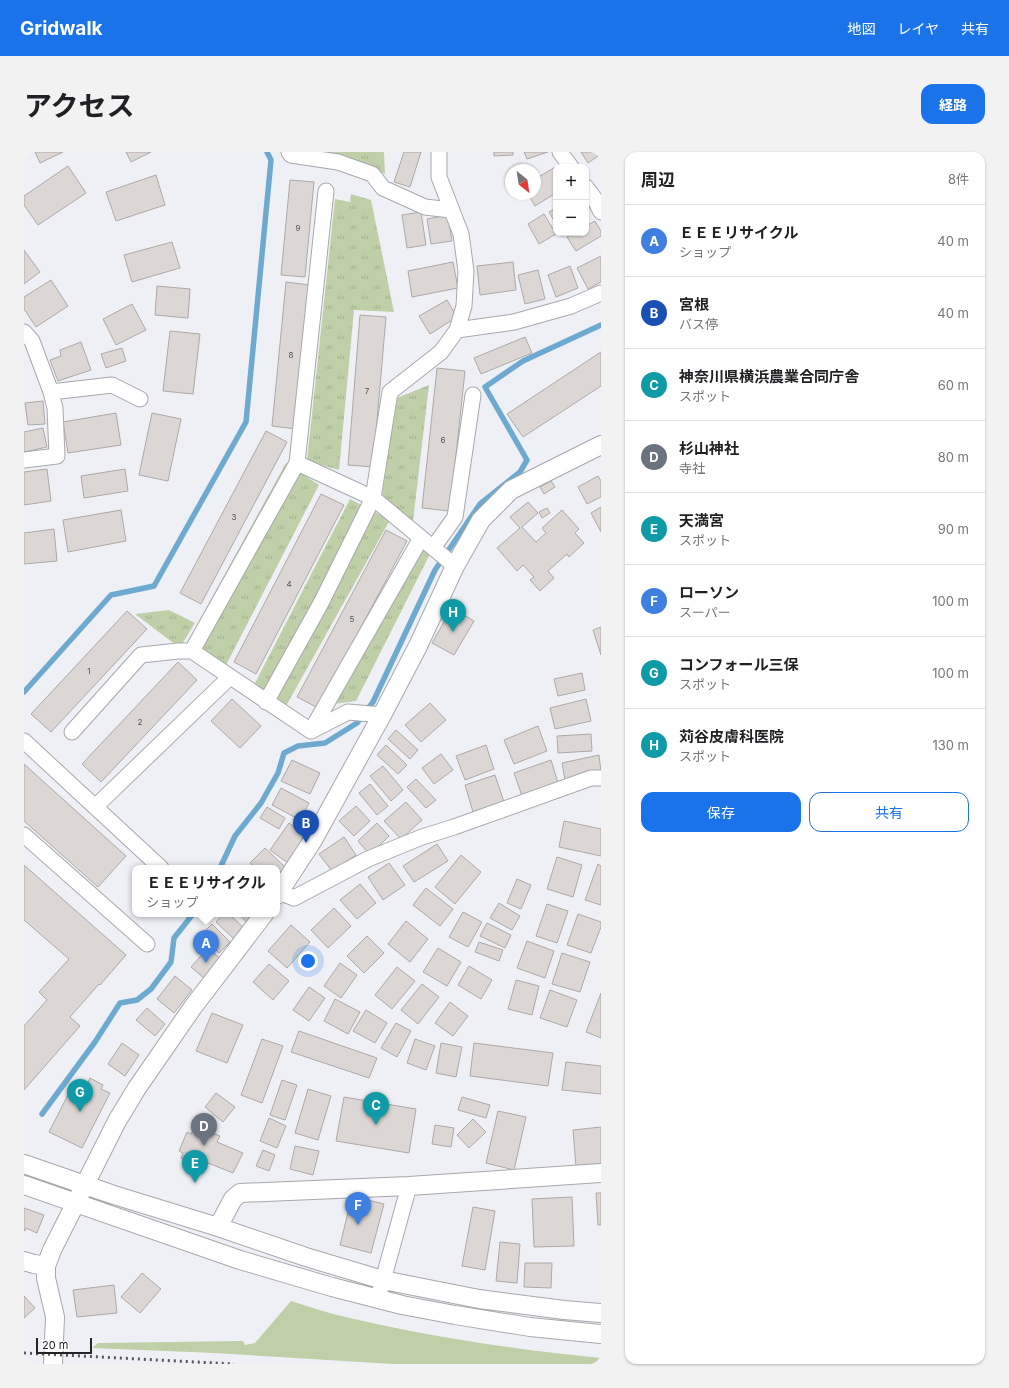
<!DOCTYPE html>
<html lang="ja">
<head>
<meta charset="utf-8">
<style>
	:root { --surface:#fff; --page:#f2f2f2; --text:#202124; --muted:#757577; --line:#e0e0e0; --accent:#1a73e8 }
	body { margin:0; font-family:Inter,"Noto Sans JP",sans-serif; background:var(--page); color:var(--text) }
	.controls { position:absolute; right:12px; top:12px; display:grid; overflow:hidden; border-radius:8px; box-shadow:0 1px 3px #0004 }
	.controls button { width:36px; height:36px; display:grid; place-items:center; padding:0; border:0; border-bottom:1px solid var(--line); background:var(--surface); color:var(--text); font:20px sans-serif }
	.compass { position:absolute; left:481px; top:12px; width:36px; height:36px; border-radius:50%; background:var(--surface); box-shadow:0 1px 3px #0004; rotate:150deg }
	.scale { position:absolute; left:12px; bottom:10px; width:56px; box-sizing:border-box; padding-left:4px; border:2px solid #242426; border-top:0; font-size:11px; line-height:14px; white-space:nowrap; color:#242426; -webkit-text-stroke:3px #fff; paint-order:stroke }
	.you { position:absolute; left:284px; top:809px; width:14px; height:14px; margin:-10px; border:3px solid #fff; border-radius:50%; background:#1a73e8; box-shadow:0 0 0 6px #1a73e833 }
	.badge { display:grid; place-items:center; width:26px; height:26px; border-radius:50%; background:var(--accent); color:#fff; font-size:13px; font-weight:700 }
	.pin { position:absolute; translate:-50% -33px; filter:drop-shadow(0 1px 2px #0008) }
	.pin::after { content:''; position:absolute; top:21px; width:14px; height:12px; background:inherit; clip-path:polygon(0 0,100% 0,50% 100%) }
	.popup { position:absolute; left:108px; top:713px; width:148px; height:52px; box-sizing:border-box; display:grid; place-content:center; border-radius:8px; background:var(--surface); filter:drop-shadow(0 1px 3px #0005); font-size:13px; white-space:nowrap; color:var(--muted) }
	.popup b { font-size:15px; color:var(--text) }
	.popup::after { content:''; position:absolute; left:50%; top:100%; margin-left:-8px; border:8px solid transparent; border-top-color:var(--surface) }
	.list { margin:0; padding:0; list-style:none }
	h2 { display:flex; justify-content:space-between; align-items:center; height:52px; margin:0; padding:0 16px; font-size:17px }
	h2 small { font-size:13px; font-weight:400; color:var(--muted) }
	.list li { display:grid; grid-template-columns:26px 1fr auto; gap:12px; align-items:center; box-sizing:border-box; height:72px; padding:0 16px; border-top:1px solid var(--line) }
	.list b { display:block; font-size:15px; white-space:nowrap }
	.list p { margin:0; font-size:13px; white-space:nowrap; color:var(--muted) }
	.list em { font-size:13px; font-style:normal; color:var(--muted) }
	.actions { display:flex; gap:8px; padding:12px 16px }
	.actions a { flex:1; padding:9px 0; border:1px solid var(--accent); border-radius:12px; text-align:center; font-size:14px; color:var(--accent) }
	.actions .main { background:var(--accent); color:#fff }
	.map { position:relative; flex:none; width:577px; height:1212px; overflow:hidden; border-radius:12px }
	header { display:flex; align-items:center; gap:24px; box-sizing:border-box; height:56px; padding:0 20px; background:var(--accent); color:#fff }
	header strong { font-size:19px }
	nav { display:flex; gap:22px; margin-inline-start:auto; font-size:14px }
	.intro { display:flex; align-items:center; justify-content:space-between; box-sizing:border-box; height:96px; padding:0 24px }
	h1 { margin:0; font-size:28px }
	.button { padding:10px 18px; border-radius:12px; background:var(--accent); color:#fff; font-size:14px; font-weight:700 }
	main { display:flex; gap:24px; padding:0 24px }
	aside { flex:1; background:var(--surface); border-radius:12px; box-shadow:0 1px 3px #0004 }
	.map>svg:first-child { display:block }
</style>
</head>
<body>
<header>
<strong>Gridwalk</strong>
<nav><a>地図</a><a>レイヤ</a><a>共有</a></nav>
</header>
<div class="intro"><h1>アクセス</h1><a class="button">経路</a></div>
<main>
<div class="map">
<svg width="577" height="1212" viewBox="0 0 577 1212">
	<defs>
		<pattern id="park-tufts" width="24" height="20" patternUnits="userSpaceOnUse"><rect width="24" height="20" fill="#bfcfa8"/><path d="M3 7l-1-3M5 7V3M7 7l1-3M15 17l-1-3M17 17v-4M19 17l1-3" fill="none" stroke="#a4b290"/></pattern>
	</defs>
	<rect width="100%" height="100%" fill="#eff0f5"/>
	<!-- grass -->
	<path fill="#bfcfa8" d="M 267,1149 C 287,1155 306,1162 326,1166 C 408,1185 493,1198 577,1206 L 577,1212 L 369,1212 L 191,1201 L 68,1196 L 74,1191 L 219,1189 L 221,1193 L 231,1191 Z"/>
	<!-- park -->
	<path fill="url(#park-tufts)" d="M 293,0 L 360,0 L 361,22 L 322,5 Z
		M 327,42 L 347,48 L 370,160 L 330,158 L 315,318 L 283,309 L 311,47 L 326,50 Z
		M 405,233 L 389,369 L 358,343 L 373,246 Z
		M 262,311 L 295,333 L 201,515 L 163,491 Z
		M 326,347 L 366,368 L 262,554 L 230,533 Z
		M 398,395 L 407,400 L 332,549 L 310,552 Z
		M 145,458 L 171,471 L 158,492 L 152,493 L 111,462 Z"/>
	<g fill="none" stroke-linecap="round" stroke-linejoin="round">
		<!-- stream -->
		<path stroke="#6eaacf" stroke-width="5.5" d="M 0,540 L 87,443 L 130,434 L 222,270 L 247,8 L 243,0
			M 196,716 L 211,684 L 237,651 L 254,621 L 260,601 L 274,594 L 301,591 L 333,571 L 349,550 L 411,418 L 456,352 L 496,320 L 503,308 L 461,235 L 499,209 L 577,173
			M 18,962 L 71,890 L 96,851 L 113,848 L 127,837 L 147,810 L 150,786 L 169,762"/>
	</g>
	<!-- building -->
	<path fill="#dcd7d4" stroke="#aea9a7" d="M 11,0 L 39,0 L 16,11 Z
		M 102,0 L 127,0 L 107,10 Z
		M 380,0 L 397,0 L 386,35 L 370,30 Z
		M 470,0 L 489,0 L 489,3 L 470,4 Z
		M 500,0 L 524,0 L 503,7 Z
		M 557,0 L 577,0 L 577,2 L 564,11 Z
		M 44,14 L 62,41 L 14,73 L 0,53 L 0,44 Z
		M 533,14 L 532,41 L 511,54 L 504,42 L 511,42 L 511,27 Z
		M 132,23 L 141,53 L 92,69 L 82,40 Z
		M 266,28 L 290,30 L 281,125 L 257,123 Z
		M 532,56 L 532,72 L 525,60 Z
		M 397,60 L 402,93 L 383,96 L 378,63 Z
		M 520,62 L 532,82 L 515,92 L 504,72 Z
		M 424,63 L 428,89 L 407,92 L 403,67 Z
		M 571,69 L 577,79 L 577,84 L 552,99 L 543,85 L 550,81 L 562,81 L 562,74 Z
		M 148,90 L 156,116 L 108,130 L 100,103 Z
		M 0,98 L 16,120 L 0,132 Z
		M 577,104 L 577,130 L 564,137 L 553,116 Z
		M 429,110 L 434,136 L 388,145 L 384,119 Z
		M 489,110 L 492,138 L 456,143 L 453,114 Z
		M 546,114 L 554,136 L 532,145 L 524,123 Z
		M 514,118 L 521,147 L 501,152 L 494,123 Z
		M 27,128 L 44,154 L 12,175 L 0,157 L 0,145 Z
		M 262,130 L 286,133 L 272,277 L 248,274 Z
		M 133,134 L 166,137 L 164,166 L 131,163 Z
		M 423,148 L 433,165 L 406,182 L 395,164 Z
		M 108,152 L 122,178 L 92,193 L 79,167 Z
		M 336,163 L 362,165 L 349,315 L 324,313 Z
		M 146,179 L 176,182 L 169,242 L 139,239 Z
		M 501,185 L 508,201 L 457,222 L 450,206 Z
		M 57,190 L 67,218 L 34,229 L 26,208 L 37,204 L 36,198 Z
		M 98,196 L 102,209 L 82,216 L 77,202 Z
		M 577,200 L 577,234 L 499,285 L 483,262 Z
		M 413,216 L 441,219 L 426,359 L 398,356 Z
		M 19,249 L 21,272 L 4,273 L 1,251 Z
		M 92,261 L 97,293 L 44,301 L 39,270 Z
		M 128,261 L 157,267 L 144,329 L 115,323 Z
		M 19,276 L 23,295 L 0,300 L 0,280 Z
		M 242,279 L 263,290 L 177,452 L 156,441 Z
		M 23,317 L 27,349 L 0,353 L 0,320 Z
		M 101,317 L 104,339 L 60,346 L 57,324 Z
		M 574,324 L 577,329 L 577,345 L 563,352 L 554,335 Z
		M 527,329 L 531,335 L 520,342 L 516,335 Z
		M 297,342 L 320,353 L 232,522 L 210,510 Z
		M 504,350 L 514,361 L 498,375 L 512,390 L 522,381 L 518,376 L 538,358 L 555,377 L 551,381 L 560,391 L 545,405 L 543,402 L 524,419 L 530,426 L 516,439 L 506,428 L 510,425 L 499,413 L 493,419 L 473,396 L 496,376 L 486,365 Z
		M 577,355 L 577,380 L 567,361 Z
		M 523,356 L 526,361 L 518,366 L 515,360 Z
		M 97,358 L 102,389 L 44,400 L 39,368 Z
		M 30,377 L 33,409 L 0,412 L 0,381 Z
		M 362,378 L 383,389 L 294,556 L 273,545 Z
		M 428,456 L 450,469 L 430,503 L 408,491 Z
		M 103,459 L 123,477 L 27,580 L 7,562 Z
		M 577,475 L 577,503 L 569,478 Z
		M 154,510 L 173,528 L 77,630 L 58,612 Z
		M 558,521 L 561,538 L 534,544 L 530,527 Z
		M 208,547 L 237,574 L 216,596 L 187,569 Z
		M 562,547 L 567,569 L 531,577 L 526,556 Z
		M 406,551 L 422,568 L 397,590 L 381,573 Z
		M 514,574 L 523,599 L 490,612 L 480,588 Z
		M 372,578 L 394,598 L 386,607 L 364,587 Z
		M 567,582 L 568,599 L 534,601 L 533,584 Z
		M 362,593 L 383,613 L 374,622 L 353,603 Z
		M 462,593 L 470,617 L 441,628 L 432,604 Z
		M 417,602 L 429,618 L 410,632 L 398,616 Z
		M 575,603 L 577,620 L 541,628 L 538,611 Z
		M 268,608 L 296,621 L 286,642 L 257,629 Z
		M 527,608 L 534,631 L 498,644 L 490,621 Z
		M 0,612 L 102,704 L 74,735 L 0,669 Z
		M 359,614 L 379,638 L 367,649 L 346,624 Z
		M 471,623 L 480,650 L 449,660 L 441,633 Z
		M 392,627 L 412,648 L 402,656 L 383,635 Z
		M 346,632 L 364,654 L 353,663 L 335,641 Z
		M 257,636 L 285,651 L 276,668 L 248,653 Z
		M 382,650 L 398,668 L 377,687 L 360,669 Z
		M 332,654 L 346,669 L 330,684 L 315,669 Z
		M 243,655 L 261,666 L 255,677 L 236,666 Z
		M 540,669 L 577,677 L 577,704 L 535,695 Z
		M 265,671 L 283,684 L 264,711 L 246,698 Z
		M 353,671 L 365,684 L 346,703 L 334,689 Z
		M 320,685 L 332,703 L 308,719 L 295,702 Z
		M 413,692 L 424,709 L 390,730 L 379,714 Z
		M 241,696 L 261,715 L 253,724 L 253,716 L 231,716 L 226,711 Z
		M 437,703 L 457,720 L 431,752 L 411,735 Z
		M 533,705 L 558,713 L 549,745 L 523,737 Z
		M 365,711 L 381,733 L 359,748 L 344,725 Z
		M 574,712 L 577,714 L 577,753 L 561,748 Z
		M 0,713 L 102,803 L 76,833 L 75,832 L 46,865 L 56,874 L 0,938 L 0,874 L 23,848 L 15,840 L 45,807 L 0,768 Z
		M 493,727 L 507,733 L 497,757 L 483,751 Z
		M 336,732 L 352,751 L 333,767 L 316,748 Z
		M 402,736 L 429,757 L 416,774 L 389,753 Z
		M 475,751 L 496,764 L 488,778 L 466,766 Z
		M 523,752 L 544,759 L 533,791 L 512,784 Z
		M 310,756 L 327,774 L 304,796 L 287,778 Z
		M 439,760 L 458,770 L 444,795 L 425,785 Z
		M 199,762 L 205,762 L 220,776 L 210,787 L 192,770 Z
		M 215,762 L 234,762 L 224,772 Z
		M 554,762 L 577,770 L 577,775 L 567,801 L 543,793 Z
		M 382,769 L 404,787 L 386,810 L 364,792 Z
		M 463,771 L 487,783 L 481,796 L 456,784 Z
		M 188,772 L 206,790 L 195,801 L 177,783 Z
		M 267,773 L 286,790 L 263,816 L 244,799 Z
		M 343,784 L 360,801 L 340,821 L 323,804 Z
		M 503,789 L 530,799 L 521,826 L 493,816 Z
		M 455,790 L 479,798 L 475,809 L 451,800 Z
		M 184,796 L 198,808 L 181,827 L 167,815 Z
		M 414,796 L 437,810 L 423,834 L 399,820 Z
		M 538,801 L 566,810 L 556,840 L 528,832 Z
		M 316,811 L 333,823 L 317,846 L 300,834 Z
		M 245,812 L 265,829 L 249,848 L 229,830 Z
		M 445,814 L 468,828 L 457,847 L 434,833 Z
		M 373,815 L 391,829 L 368,857 L 351,843 Z
		M 151,824 L 168,838 L 150,861 L 133,847 Z
		M 492,828 L 515,834 L 508,863 L 484,857 Z
		M 398,832 L 415,845 L 394,872 L 377,858 Z
		M 285,835 L 301,846 L 285,869 L 269,858 Z
		M 526,838 L 553,848 L 543,875 L 516,866 Z
		M 577,841 L 577,886 L 562,880 Z
		M 311,847 L 336,860 L 324,882 L 300,869 Z
		M 426,850 L 444,864 L 429,884 L 411,871 Z
		M 123,856 L 141,872 L 131,884 L 112,868 Z
		M 342,858 L 363,871 L 351,891 L 329,879 Z
		M 188,861 L 219,873 L 203,911 L 172,899 Z
		M 372,871 L 387,879 L 373,905 L 357,896 Z
		M 275,879 L 353,906 L 345,926 L 267,900 Z
		M 238,887 L 259,894 L 238,951 L 217,943 Z
		M 391,887 L 411,894 L 402,918 L 383,911 Z
		M 98,891 L 115,903 L 101,924 L 84,912 Z
		M 417,891 L 438,895 L 432,925 L 412,921 Z
		M 450,891 L 529,901 L 524,934 L 446,924 Z
		M 542,910 L 577,914 L 577,942 L 538,938 Z
		M 66,926 L 79,933 L 77,937 L 86,941 L 58,996 L 25,980 L 49,933 L 60,939 Z
		M 258,928 L 273,933 L 261,968 L 246,963 Z
		M 284,937 L 307,944 L 294,988 L 271,981 Z
		M 192,941 L 211,955 L 199,970 L 181,955 Z
		M 320,945 L 392,957 L 385,1001 L 312,989 Z
		M 438,945 L 466,953 L 462,966 L 434,958 Z
		M 474,959 L 502,965 L 490,1018 L 462,1011 Z
		M 245,966 L 262,974 L 253,996 L 236,989 Z
		M 449,967 L 462,980 L 445,996 L 433,983 Z
		M 411,973 L 430,976 L 427,995 L 408,992 Z
		M 171,975 L 196,984 L 193,990 L 219,1001 L 209,1021 L 184,1011 L 181,1016 L 157,1006 L 159,1001 L 155,999 L 163,980 L 167,982 Z
		M 577,975 L 577,1013 L 552,1015 L 549,978 Z
		M 271,994 L 295,999 L 289,1023 L 266,1017 Z
		M 239,998 L 251,1003 L 245,1019 L 232,1014 Z
		M 572,1041 L 577,1041 L 577,1073 L 574,1073 Z
		M 328,1044 L 360,1052 L 347,1101 L 316,1093 Z
		M 548,1045 L 550,1094 L 510,1095 L 508,1047 Z
		M 449,1055 L 471,1059 L 461,1118 L 438,1114 Z
		M 0,1056 L 20,1063 L 13,1081 L 2,1076 L 1,1079 L 0,1078 Z
		M 476,1090 L 496,1092 L 493,1131 L 472,1129 Z
		M 501,1111 L 528,1111 L 527,1136 L 500,1135 Z
		M 118,1121 L 137,1137 L 116,1161 L 97,1145 Z
		M 90,1133 L 93,1161 L 53,1165 L 49,1138 Z
		M 0,1144 L 11,1156 L 0,1166 Z"/>
	<g fill="none" stroke-linecap="round" stroke-linejoin="round">
		<defs>
			<path id="minor" d="M 265,0 L 267,3 L 314,10 L 348,22 L 359,36 L 401,55 L 427,58
				M 536,0 L 547,15
				M 562,35 L 570,46 L 577,60
				M 433,178 L 490,170 L 547,154 L 577,141
				M 0,180 L 8,189 L 27,240 L 31,256 L 33,304 L 0,308
				M 27,240 L 88,233 L 116,247
				M 273,311 L 302,39
				M 409,396 L 431,365 L 449,243
				M 168,499 L 273,311 L 349,346 L 431,414
				M 242,550 L 297,451 L 349,346 L 366,240 L 417,200 L 433,178 L 440,154 L 442,119 L 437,82 L 415,25 L 415,0
				M 287,579 L 397,386
				M 48,580 L 117,503 L 154,499 L 168,499 L 287,579 L 324,560 L 358,563
				M 0,589 L 137,716
				M 71,655 L 206,525
				M 0,683 L 123,792
				M 255,740 L 270,746 L 344,707 L 398,685 L 430,675 L 567,626 L 577,626
				M 356,1139 L 385,1034"/>
			<path id="tertiary" d="M 253,743 L 289,688 L 358,563 L 394,494 L 431,414 L 457,368 L 487,338 L 577,293
				M 0,1012 L 90,1043 L 194,1075 L 282,1105 L 359,1128 L 455,1147 L 540,1158 L 577,1161
				M 0,1033 L 216,1108 L 308,1135 L 378,1153 L 431,1163 L 506,1175 L 577,1182
				M 194,1075 L 209,1047 L 216,1041 L 385,1034 L 577,1021
				M 0,1109 L 10,1112 L 22,1114
				M 29,1212 L 31,1165 L 22,1126 L 22,1114 L 28,1098 L 93,969 L 113,936 L 169,855 L 240,762"/>
		</defs>
		<!-- minor casing -->
		<use href="#minor" stroke="#a7a8ad" stroke-width="17"/>
		<!-- tertiary casing -->
		<use href="#tertiary" stroke="#a7a8ad" stroke-width="20"/>
		<!-- minor -->
		<use href="#minor" stroke="#fff" stroke-width="15"/>
		<!-- tertiary -->
		<use href="#tertiary" stroke="#fff" stroke-width="18"/>
		<!-- rail -->
		<path stroke="#565659" stroke-width="3" stroke-dasharray="2 4" stroke-linecap="butt" d="M 0,1201 L 210,1212"/>
	</g>
	<g text-anchor="middle" stroke-width="3" stroke-linejoin="round" paint-order="stroke">
		<!-- number labels -->
		<g font-size="8" fill="#525152">
			<text x="274" y="79">9</text>
			<text x="267" y="206">8</text>
			<text x="343" y="242">7</text>
			<text x="419" y="291">6</text>
			<text x="210" y="368">3</text>
			<text x="265" y="435">4</text>
			<text x="328" y="470">5</text>
			<text x="65" y="522">1</text>
			<text x="116" y="573">2</text>
		</g>
	</g>
</svg>
<div class="controls">
<button>+</button>
<button>−</button>
</div>
<svg class="compass" viewBox="-18 -18 36 36"><path d="M0-13l5 13h-10z" fill="#e53935"/><path d="M0 13l5-13h-10z" fill="#757577"/></svg>
<div class="scale">20 m</div>
<div class="you"></div>
<div class="pin badge" style="left:182px;top:811px;background:#3f7fe0">A</div>
<div class="popup"><b>ＥＥＥリサイクル</b>ショップ</div>
<div class="pin badge" style="left:282px;top:691px;background:#1a4fb4">B</div>
<div class="pin badge" style="left:352px;top:973px;background:#0f9aa8">C</div>
<div class="pin badge" style="left:180px;top:994px;background:#6b7280">D</div>
<div class="pin badge" style="left:171px;top:1031px;background:#0f9aa8">E</div>
<div class="pin badge" style="left:334px;top:1073px;background:#3f7fe0">F</div>
<div class="pin badge" style="left:56px;top:960px;background:#0f9aa8">G</div>
<div class="pin badge" style="left:429px;top:480px;background:#0f9aa8">H</div>
</div>
<aside>
<h2>周辺<small>8件</small></h2>
<ul class="list">
<li><span class="badge" style="background:#3f7fe0">A</span><div><b>ＥＥＥリサイクル</b><p>ショップ</p></div><em>40 m</em></li>
<li><span class="badge" style="background:#1a4fb4">B</span><div><b>宮根</b><p>バス停</p></div><em>40 m</em></li>
<li><span class="badge" style="background:#0f9aa8">C</span><div><b>神奈川県横浜農業合同庁舎</b><p>スポット</p></div><em>60 m</em></li>
<li><span class="badge" style="background:#6b7280">D</span><div><b>杉山神社</b><p>寺社</p></div><em>80 m</em></li>
<li><span class="badge" style="background:#0f9aa8">E</span><div><b>天満宮</b><p>スポット</p></div><em>90 m</em></li>
<li><span class="badge" style="background:#3f7fe0">F</span><div><b>ローソン</b><p>スーパー</p></div><em>100 m</em></li>
<li><span class="badge" style="background:#0f9aa8">G</span><div><b>コンフォール三保</b><p>スポット</p></div><em>100 m</em></li>
<li><span class="badge" style="background:#0f9aa8">H</span><div><b>苅谷皮膚科医院</b><p>スポット</p></div><em>130 m</em></li>
</ul>
<div class="actions"><a class="main">保存</a><a>共有</a></div>
</aside>
</main>
</body>
</html>
